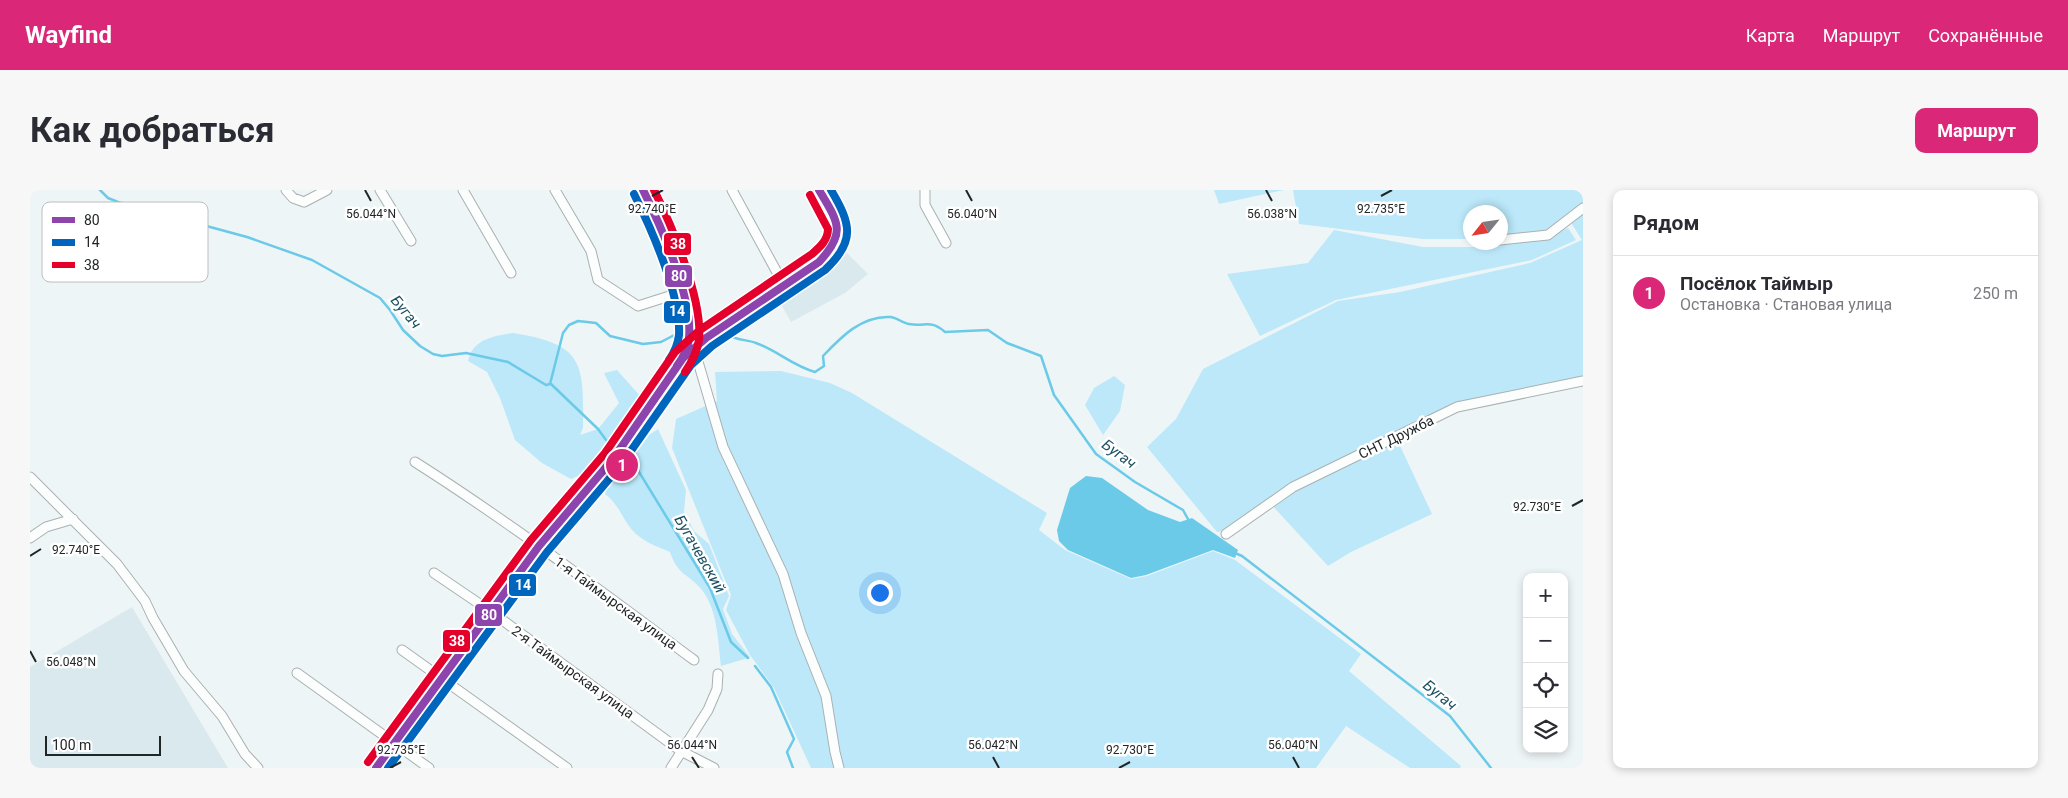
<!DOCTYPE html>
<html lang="ru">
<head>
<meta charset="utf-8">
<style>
	:root { --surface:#fff; --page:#f7f7f7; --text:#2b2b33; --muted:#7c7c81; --line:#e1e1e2; --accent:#db2777 }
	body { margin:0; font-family:Roboto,sans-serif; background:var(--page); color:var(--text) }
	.controls { position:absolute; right:15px; bottom:15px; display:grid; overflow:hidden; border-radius:10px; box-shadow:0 2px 8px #0003 }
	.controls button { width:45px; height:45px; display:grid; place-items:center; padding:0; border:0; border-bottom:1px solid var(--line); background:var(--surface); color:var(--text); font:25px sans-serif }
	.compass { position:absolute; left:1433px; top:15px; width:45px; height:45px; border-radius:50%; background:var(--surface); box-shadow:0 2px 8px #0003; rotate:240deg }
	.scale { position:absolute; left:15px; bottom:12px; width:116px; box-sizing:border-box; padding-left:5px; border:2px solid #212627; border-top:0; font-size:14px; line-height:18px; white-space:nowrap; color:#212627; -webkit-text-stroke:4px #fff; paint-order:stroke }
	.you { position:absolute; left:849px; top:402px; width:18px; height:18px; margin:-12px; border:4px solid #fff; border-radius:50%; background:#1a73e8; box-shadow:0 0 0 8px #1a73e833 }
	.badge { display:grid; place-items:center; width:32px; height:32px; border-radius:50%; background:var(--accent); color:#fff; font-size:16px; font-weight:700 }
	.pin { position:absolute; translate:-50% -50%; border:2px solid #fff; box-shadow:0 1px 5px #0006 }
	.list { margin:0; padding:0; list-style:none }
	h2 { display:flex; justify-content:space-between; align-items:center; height:65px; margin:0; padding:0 20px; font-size:21px }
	h2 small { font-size:16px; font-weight:400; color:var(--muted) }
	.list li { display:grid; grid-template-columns:32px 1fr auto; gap:15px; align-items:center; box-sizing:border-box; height:75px; padding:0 20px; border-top:1px solid var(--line) }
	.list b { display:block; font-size:19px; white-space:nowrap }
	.list p { margin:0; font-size:16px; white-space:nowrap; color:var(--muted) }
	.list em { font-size:16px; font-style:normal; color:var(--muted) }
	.icon { flex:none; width:28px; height:28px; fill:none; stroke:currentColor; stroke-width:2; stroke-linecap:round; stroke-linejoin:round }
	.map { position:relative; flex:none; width:1553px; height:578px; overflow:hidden; border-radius:10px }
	header { display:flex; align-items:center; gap:30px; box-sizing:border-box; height:70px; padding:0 25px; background:var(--accent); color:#fff }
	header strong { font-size:24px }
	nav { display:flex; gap:28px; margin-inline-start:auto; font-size:18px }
	.intro { display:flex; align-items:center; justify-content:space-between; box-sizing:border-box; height:120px; padding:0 30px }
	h1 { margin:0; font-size:35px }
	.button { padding:12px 22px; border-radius:10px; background:var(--accent); color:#fff; font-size:18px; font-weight:700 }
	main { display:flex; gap:30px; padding:0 30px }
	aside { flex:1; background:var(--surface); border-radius:10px; box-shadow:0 2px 8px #0003 }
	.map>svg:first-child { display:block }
</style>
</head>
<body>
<header>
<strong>Wayfind</strong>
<nav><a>Карта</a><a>Маршрут</a><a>Сохранённые</a></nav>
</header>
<div class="intro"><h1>Как добраться</h1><a class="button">Маршрут</a></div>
<main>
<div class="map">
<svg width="1553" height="578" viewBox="0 0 1553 578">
	<rect width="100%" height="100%" fill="#eef5f7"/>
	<!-- built -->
	<path fill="#dae9ee" d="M 814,60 L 838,84 L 815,103 L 761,132 L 749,111 Z
		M 102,417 L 198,578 L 0,578 L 0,477 Z"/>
	<!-- green -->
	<path fill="#bce8f9" d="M 1184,0 L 1254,0 L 1189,14 Z
		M 1263,0 L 1553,0 L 1553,189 L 1424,215 L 1364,243 L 1402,324 L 1321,362 L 1298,376 L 1239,312 L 1193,341 L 1187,342 L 1117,257 L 1146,229 L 1173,179 L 1308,111 L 1370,102 L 1500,73 L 1552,50 L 1536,25 L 1517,40 L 1471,45 L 1470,22 L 1440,22 L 1440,49 L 1393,49 L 1269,34 Z
		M 1538,38 L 1546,50 L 1502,70 L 1306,110 L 1230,146 L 1197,84 L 1278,73 L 1304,40 L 1393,57 L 1448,57 L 1518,47 Z
		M 483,143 C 554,154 554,173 553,238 L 550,245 L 568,239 L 589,213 L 574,183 L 587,180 L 611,207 C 594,231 569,280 541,289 L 512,273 L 485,250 L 470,208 L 457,182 L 438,171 C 443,149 463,146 483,143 Z
		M 751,181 L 800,193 L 822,203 L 1017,323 L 1009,340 L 1035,360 L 1101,389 L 1117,386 L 1183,361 L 1205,370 L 1331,464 L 1319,481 L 1431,576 L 1430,578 L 1380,578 L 1316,536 L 1286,578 L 781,578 L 744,498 L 720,465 L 696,420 L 701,405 L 642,258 L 646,229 L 687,211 L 685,182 Z
		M 1084,186 L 1095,195 L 1090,221 L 1073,245 L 1055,215 L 1064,198 Z
		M 628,239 L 656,300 L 654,322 L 664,341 L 679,354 L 699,406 L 693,419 L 702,444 L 720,467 L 718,468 L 691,476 C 688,452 688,421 672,400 C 658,383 648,386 640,362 C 628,357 615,352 606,344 C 593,332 590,315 575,304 L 578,293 L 600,271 L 619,245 Z"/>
	<!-- water -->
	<path fill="#6acae8" d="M 1056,286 L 1072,288 L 1118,320 L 1150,332 L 1162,328 L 1208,360 L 1205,368 L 1183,360 L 1116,385 L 1101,388 L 1038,360 L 1029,351 L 1027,340 L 1040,298 Z"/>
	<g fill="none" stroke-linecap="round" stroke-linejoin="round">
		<!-- stream -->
		<path stroke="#6acae8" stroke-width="2.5" d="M 70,0 L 78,8 L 88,12 L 217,47 L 282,70 L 350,108 L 360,120 L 373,140 L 390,156 L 403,164 L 412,166 L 436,163 L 478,172 L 516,195 L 520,194 L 533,143 L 539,135 L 548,131 L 566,133 L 580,146 L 613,154 L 631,152 L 650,142
			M 697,144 C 706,151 716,149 726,153 C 748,161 763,176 785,182 L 794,176 L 793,166 C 811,147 832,125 861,127 C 867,128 873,133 879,134 C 896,137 900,129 915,142 L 958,140 L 977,153 L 1011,166 L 1024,205 L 1066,264 L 1105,292 L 1153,320 L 1159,331
			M 521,194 L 568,239 L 579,254
			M 600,271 L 606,277 L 680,398 L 701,452 L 718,468
			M 1205,363 L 1212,366 L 1420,526 L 1461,578
			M 725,476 L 741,497 L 764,549 L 757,562 L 763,578"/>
		<defs>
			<path id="minor" d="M 256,0 L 263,8 L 274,12 L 297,0
				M 350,0 L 381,51
				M 433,0 L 481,83
				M 525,0 L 561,61 L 568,90 L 608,116 L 652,102
				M 613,0 L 648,86 L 657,126 L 660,143 L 653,168
				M 702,0 L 755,97
				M 895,0 L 895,15 L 916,53
				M 1470,50 L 1518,45 L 1553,18
				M 664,158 L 693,257 L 753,384 L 771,443 L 796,506 L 805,562 L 809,578
				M 385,272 C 481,333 572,402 664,470
				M 0,287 L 87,374 L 115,411 L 123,428 L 154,481 L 192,526 L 215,564 L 228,578
				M 1196,344 L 1263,297 L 1427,217 L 1553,191
				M 0,348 L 16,337 L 43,329
				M 404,383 L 460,421 L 651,561 L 684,578
				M 372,460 L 537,578
				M 267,483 L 399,578
				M 346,578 L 509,356 L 583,269 L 653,168 L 676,148 L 789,72 C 820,42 809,34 789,0
				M 641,578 L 678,520 L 687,499 L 688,484"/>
		</defs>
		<!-- minor casing -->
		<use href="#minor" stroke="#aab0b1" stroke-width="11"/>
		<!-- minor -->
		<use href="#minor" stroke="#fcfefe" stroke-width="9"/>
		<defs>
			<path id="bus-1" d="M 613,0 C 631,36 663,108 659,148 C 658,158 653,168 647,176
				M 346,578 L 509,356 L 583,269 L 653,168 L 676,148 L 789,72 C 817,42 808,32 789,0"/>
			<path id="bus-2" d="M 604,4 C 622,40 651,106 649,145 C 648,154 644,163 639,170
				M 358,578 L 517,362 L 591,275 L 661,175 L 682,156 L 795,80 C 826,51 821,34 801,0"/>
			<path id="bus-3" d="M 624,0 C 642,36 673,110 669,150 C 667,162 662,172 655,182
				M 338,572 L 501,350 L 575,263 L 645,162 L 670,140 L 782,64 C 790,57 798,50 798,39 L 780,5"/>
		</defs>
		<!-- bus-1 casing -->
		<use href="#bus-1" stroke="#fff" stroke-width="11"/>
		<!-- bus-2 casing -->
		<use href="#bus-2" stroke="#fff" stroke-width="11"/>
		<!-- bus-3 casing -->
		<use href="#bus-3" stroke="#fff" stroke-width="11"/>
		<!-- bus-1 -->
		<use href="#bus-1" stroke="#8e44ad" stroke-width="8"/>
		<!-- bus-2 -->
		<use href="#bus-2" stroke="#0065bd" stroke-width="8"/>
		<!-- bus-3 -->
		<use href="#bus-3" stroke="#e4002b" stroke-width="8"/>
	</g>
	<!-- ticks -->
	<path fill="none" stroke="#212627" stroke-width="2" d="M 335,0 L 341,11M 936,0 L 942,11M 1236,0 L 1242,11M 622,6 L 633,0M 1351,6 L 1362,0M 1542,316 L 1553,310M 0,366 L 11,359M 0,461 L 6,472M 662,567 L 669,578M 963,567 L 969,578M 1263,567 L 1269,578M 360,578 L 371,572M 1089,578 L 1100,572"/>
	<g text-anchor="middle" stroke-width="5" stroke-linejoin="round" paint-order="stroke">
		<!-- street labels -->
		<g font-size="14" fill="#212627" stroke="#fff">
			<text transform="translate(1366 247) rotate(-26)" y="5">СНТ Дружба</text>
			<text transform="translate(586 413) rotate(36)" y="5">1-я Таймырская улица</text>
			<text transform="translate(543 482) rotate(36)" y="5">2-я Таймырская улица</text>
		</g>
		<!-- water labels -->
		<g font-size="15" font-style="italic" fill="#1c5062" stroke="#fff">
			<text transform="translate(376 122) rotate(50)" y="5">Бугач</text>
			<text transform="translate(1089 264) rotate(36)" y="5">Бугач</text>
			<text transform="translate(670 364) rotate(60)" y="5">Бугачевский</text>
			<text transform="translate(1410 505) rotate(39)" y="5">Бугач</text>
		</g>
	</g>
	<!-- legend -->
	<rect x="12" y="12" width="166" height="80" rx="8" fill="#fff" stroke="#bcbebe" stroke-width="1"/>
	<rect x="22" y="27" width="23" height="6" fill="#8e44ad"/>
	<rect x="22" y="49" width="23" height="7" fill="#0065bd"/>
	<rect x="22" y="72" width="23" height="6" fill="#e4002b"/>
	<g font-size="14" fill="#212627">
		<text x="54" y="35">80</text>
		<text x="54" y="57">14</text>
		<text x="54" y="80">38</text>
	</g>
	<g font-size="12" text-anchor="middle" fill="#212627" stroke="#fff" stroke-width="5" stroke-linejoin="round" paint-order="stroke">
		<text x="622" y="23">92.740°E</text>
		<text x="1351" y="23">92.735°E</text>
		<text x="341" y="28">56.044°N</text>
		<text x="942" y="28">56.040°N</text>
		<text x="1242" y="28">56.038°N</text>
		<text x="1507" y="321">92.730°E</text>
		<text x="46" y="364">92.740°E</text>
		<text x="41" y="476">56.048°N</text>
		<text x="662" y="559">56.044°N</text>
		<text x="963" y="559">56.042°N</text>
		<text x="1263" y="559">56.040°N</text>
		<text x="371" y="564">92.735°E</text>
		<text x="1100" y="564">92.730°E</text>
	</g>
	<g stroke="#fff" stroke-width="2">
		<rect x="633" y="42" width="29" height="24" rx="5" fill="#e4002b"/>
		<rect x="634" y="74" width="29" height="24" rx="5" fill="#8e44ad"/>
		<rect x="633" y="110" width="28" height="24" rx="5" fill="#0065bd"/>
		<rect x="478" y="383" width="29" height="24" rx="5" fill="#0065bd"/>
		<rect x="444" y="413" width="29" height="24" rx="5" fill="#8e44ad"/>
		<rect x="412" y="439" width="29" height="24" rx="5" fill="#e4002b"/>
	</g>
	<g font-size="14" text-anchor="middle" font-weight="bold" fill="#fff">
		<text x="648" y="59">38</text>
		<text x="649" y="91">80</text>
		<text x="647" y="126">14</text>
		<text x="493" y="400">14</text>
		<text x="459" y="430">80</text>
		<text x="427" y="456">38</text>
	</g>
</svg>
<div class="controls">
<button>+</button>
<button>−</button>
<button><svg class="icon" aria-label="locate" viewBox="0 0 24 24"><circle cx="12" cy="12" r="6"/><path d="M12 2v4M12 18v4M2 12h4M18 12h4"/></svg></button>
<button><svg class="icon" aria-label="layers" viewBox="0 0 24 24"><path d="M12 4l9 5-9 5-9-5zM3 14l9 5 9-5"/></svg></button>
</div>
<svg class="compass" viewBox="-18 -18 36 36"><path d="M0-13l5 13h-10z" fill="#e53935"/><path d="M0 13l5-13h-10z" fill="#7c7c81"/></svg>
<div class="scale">100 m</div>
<div class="you"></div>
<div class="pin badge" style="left:592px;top:275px">1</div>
</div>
<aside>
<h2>Рядом<small></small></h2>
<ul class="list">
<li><span class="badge">1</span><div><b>Посёлок Таймыр</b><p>Остановка · Становая улица</p></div><em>250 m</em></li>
</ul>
</aside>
</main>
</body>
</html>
